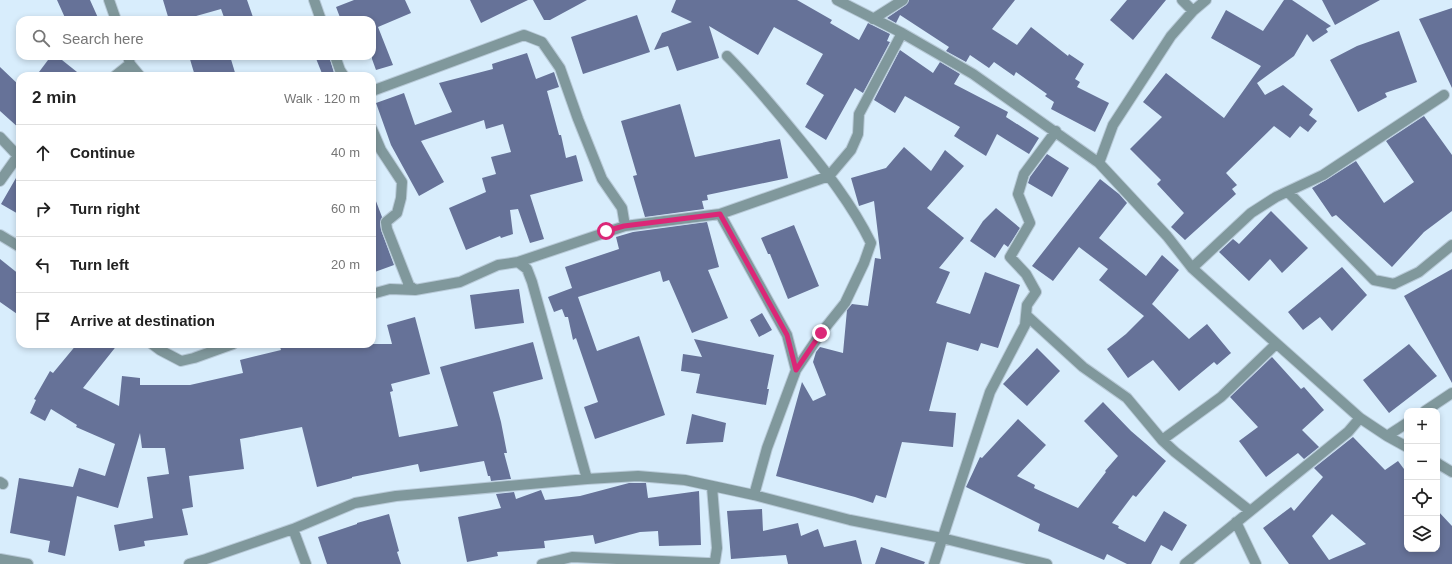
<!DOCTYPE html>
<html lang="en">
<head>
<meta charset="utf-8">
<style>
	:root { --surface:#fff; --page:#f2f2f2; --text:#222; --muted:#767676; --line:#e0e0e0 }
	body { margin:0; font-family:Arial,sans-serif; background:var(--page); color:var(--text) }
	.controls { position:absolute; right:12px; bottom:12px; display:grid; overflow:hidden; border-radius:8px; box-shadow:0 2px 6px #0003 }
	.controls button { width:36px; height:36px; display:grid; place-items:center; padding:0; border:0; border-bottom:1px solid var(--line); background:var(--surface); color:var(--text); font:20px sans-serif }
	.stop { position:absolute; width:12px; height:12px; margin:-9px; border:3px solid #db2777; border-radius:50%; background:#fff }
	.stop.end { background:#db2777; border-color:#fff; box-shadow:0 1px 4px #0008 }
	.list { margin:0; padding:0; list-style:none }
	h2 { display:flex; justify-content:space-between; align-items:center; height:52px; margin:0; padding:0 16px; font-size:17px }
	h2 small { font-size:13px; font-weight:400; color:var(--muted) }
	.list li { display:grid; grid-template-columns:26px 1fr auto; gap:12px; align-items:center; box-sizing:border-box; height:56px; padding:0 16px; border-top:1px solid var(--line) }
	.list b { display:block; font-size:15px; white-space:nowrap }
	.list em { font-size:13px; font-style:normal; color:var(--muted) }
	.icon { flex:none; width:22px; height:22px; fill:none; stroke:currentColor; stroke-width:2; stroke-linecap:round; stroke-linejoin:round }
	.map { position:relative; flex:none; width:1452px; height:564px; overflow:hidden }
	.search { position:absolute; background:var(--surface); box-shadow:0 2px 6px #0003; left:16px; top:16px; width:360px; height:44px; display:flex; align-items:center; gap:10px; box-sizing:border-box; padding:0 14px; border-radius:12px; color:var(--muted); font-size:15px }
	.panel { position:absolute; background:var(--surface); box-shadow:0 2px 6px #0003; left:16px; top:72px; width:360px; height:276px; border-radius:12px }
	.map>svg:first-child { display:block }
</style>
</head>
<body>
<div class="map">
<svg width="1452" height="564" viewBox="0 0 1452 564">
	<rect width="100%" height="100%" fill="#d8edfc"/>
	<!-- building -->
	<path fill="#667298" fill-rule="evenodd" d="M 57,0 L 90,0 L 99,20 L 66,20 Z
		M 163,0 L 247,0 L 254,20 L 225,20 L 221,9 L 182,20 L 169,20 Z
		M 354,0 L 405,0 L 411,13 L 378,27 L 393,65 L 376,70 L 372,59 L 372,20 L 341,20 L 336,7 Z
		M 470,0 L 528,0 L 481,23 Z
		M 533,0 L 587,0 L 550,20 L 544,20 Z
		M 676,0 L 797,0 L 832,20 L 830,23 L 859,40 L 868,23 L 890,34 L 887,41 L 890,42 L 863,93 L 855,88 L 826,140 L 805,127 L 824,95 L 806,84 L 823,54 L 774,27 L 758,55 L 709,26 L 719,58 L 677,71 L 668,46 L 654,50 L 662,33 L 692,22 L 671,12 Z
		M 909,0 L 1015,0 L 992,29 L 1017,45 L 1031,27 L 1068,56 L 1069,54 L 1084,64 L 1075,79 L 1080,82 L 1077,87 L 1109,103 L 1095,132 L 1051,109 L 1054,102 L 1045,96 L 1047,94 L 1016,72 L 1014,76 L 994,62 L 989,68 L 970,55 L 966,62 L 946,51 L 949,47 L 900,15 L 896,23 L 887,18 L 906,5 Z
		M 1127,0 L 1166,0 L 1133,40 L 1110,20 Z
		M 1284,0 L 1292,0 L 1331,26 L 1326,29 L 1328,32 L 1313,42 L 1307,34 L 1294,56 L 1257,83 L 1265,95 L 1283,85 L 1313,109 L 1309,115 L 1317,121 L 1308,132 L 1300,126 L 1290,138 L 1274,126 L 1226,173 L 1237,185 L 1232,189 L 1236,194 L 1185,240 L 1171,227 L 1184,213 L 1157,184 L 1161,180 L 1130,149 L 1162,117 L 1143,102 L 1166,73 L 1224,118 L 1261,66 L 1211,38 L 1226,10 L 1263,31 Z
		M 1322,0 L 1380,0 L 1335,25 Z
		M 1452,8 L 1452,88 L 1419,19 Z
		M 637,15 L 650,52 L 583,74 L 571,37 Z
		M 1399,31 L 1417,82 L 1385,93 L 1387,97 L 1358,112 L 1330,60 L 1357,46 Z
		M 900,50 L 933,73 L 940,62 L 960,74 L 954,84 L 1008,112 L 1006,117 L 1039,138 L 1029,154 L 997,134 L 986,156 L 954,136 L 960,127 L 905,96 L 895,113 L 874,100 Z
		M 527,53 L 536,79 L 554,72 L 559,87 L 547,91 L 559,135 L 561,135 L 566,158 L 576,155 L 583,181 L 530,195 L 544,239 L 530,243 L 518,209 L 510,210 L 513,234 L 501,238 L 500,236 L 466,250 L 449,208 L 486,192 L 482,178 L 496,174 L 491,157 L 511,152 L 503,124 L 486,129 L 484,120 L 421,141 L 444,182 L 419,196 L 391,145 L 376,103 L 404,93 L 415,125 L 452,112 L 439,83 L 493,69 L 492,64 Z
		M 51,56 L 57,56 L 82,76 L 36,76 Z
		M 189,56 L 230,56 L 236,76 L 195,76 Z
		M 315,56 L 329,56 L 334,73 L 327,76 L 323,76 Z
		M 0,67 L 20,86 L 20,129 L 0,111 Z
		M 680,104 L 695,157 L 780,139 L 788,178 L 707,195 L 708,200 L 702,201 L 704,209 L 645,217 L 633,176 L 637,175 L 621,121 Z
		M 1424,116 L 1452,155 L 1452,211 L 1424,232 L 1392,267 L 1336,215 L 1332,217 L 1312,188 L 1326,180 L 1356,161 L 1384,203 L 1414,182 L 1386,141 Z
		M 904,147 L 931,171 L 945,150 L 964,166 L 927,208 L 964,238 L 939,268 L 950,272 L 936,303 L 970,314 L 985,272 L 1020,285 L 998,348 L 981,343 L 978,351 L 947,342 L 929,411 L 956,413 L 953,447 L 902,442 L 886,498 L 876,495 L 873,503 L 855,497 L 776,476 L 802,382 L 813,401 L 826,395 L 813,362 L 816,352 L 820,347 L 843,353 L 847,310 L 852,304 L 868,306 L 875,258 L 881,259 L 874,201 L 859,206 L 851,178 L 886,168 Z
		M 1047,154 L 1069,168 L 1052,197 L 1028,183 L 1030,177 Z
		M 20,171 L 20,215 L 1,204 Z
		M 1100,179 L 1119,194 L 1127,203 L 1099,238 L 1146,276 L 1162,255 L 1179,270 L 1152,304 L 1189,339 L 1207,324 L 1231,353 L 1217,365 L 1214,362 L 1179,391 L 1153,360 L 1128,378 L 1107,349 L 1126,334 L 1144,316 L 1099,280 L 1108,269 L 1079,247 L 1053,281 L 1032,266 Z
		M 372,196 L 374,196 L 382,217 L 380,223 L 381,230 L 394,265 L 372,273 Z
		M 996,208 L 1020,228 L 1008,247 L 1004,244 L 995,258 L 970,241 L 983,221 Z
		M 1271,211 L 1308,248 L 1282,273 L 1270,259 L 1249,281 L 1219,252 L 1233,239 L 1239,244 Z
		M 707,222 L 719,267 L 708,270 L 728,318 L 692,333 L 669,280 L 663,282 L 660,271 L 578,297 L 597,351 L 639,336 L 665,415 L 595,439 L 584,407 L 598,402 L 576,338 L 573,340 L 568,317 L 565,317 L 562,309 L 554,312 L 548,297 L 572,288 L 565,267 L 619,249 L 616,237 L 633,232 Z
		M 794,225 L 819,286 L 788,299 L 770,254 L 768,254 L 761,238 Z
		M 0,259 L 20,275 L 20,316 L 0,302 Z
		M 1342,267 L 1367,295 L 1332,331 L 1320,317 L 1303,330 L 1288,312 Z
		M 1452,269 L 1452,383 L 1404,296 Z
		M 519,289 L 524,323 L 475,329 L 470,295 Z
		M 762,313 L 772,330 L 759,337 L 750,320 Z
		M 415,317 L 430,374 L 391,384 L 393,391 L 390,392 L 399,437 L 458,426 L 440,367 L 533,342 L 543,379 L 493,392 L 501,422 L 507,453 L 504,453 L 511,479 L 491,481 L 490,476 L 488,476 L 484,461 L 420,472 L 418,464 L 352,477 L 352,478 L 317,487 L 302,427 L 240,439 L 244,469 L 189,476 L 193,507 L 182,509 L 188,535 L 144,541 L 145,546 L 119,551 L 114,525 L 153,518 L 147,477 L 169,474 L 165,448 L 142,448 L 140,433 L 118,508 L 77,496 L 65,556 L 48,552 L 50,541 L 10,533 L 19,478 L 73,487 L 79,468 L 105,476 L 115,444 L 76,427 L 77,425 L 51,409 L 45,421 L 30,413 L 36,400 L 34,399 L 50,371 L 53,373 L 77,344 L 118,344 L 83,388 L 119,406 L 122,376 L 140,378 L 140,385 L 190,385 L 243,373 L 240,360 L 281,350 L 280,347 L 290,344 L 392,344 L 387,325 Z
		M 694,339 L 774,355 L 767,389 L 769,389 L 766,405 L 696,393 L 700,374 L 681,371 L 683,354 L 702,357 Z
		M 1409,344 L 1437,376 L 1389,413 L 1363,380 Z
		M 1037,348 L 1060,371 L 1027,406 L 1003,384 Z
		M 1272,357 L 1301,389 L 1304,387 L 1324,410 L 1302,430 L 1319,447 L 1304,459 L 1298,453 L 1266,477 L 1239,441 L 1258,427 L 1230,397 Z
		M 1103,402 L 1131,431 L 1166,461 L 1136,497 L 1133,495 L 1112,523 L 1119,526 L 1118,528 L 1145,542 L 1164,511 L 1187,525 L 1172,551 L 1161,545 L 1151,564 L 1127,564 L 1107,554 L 1104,560 L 1038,531 L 1040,524 L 966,487 L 980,457 L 982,458 L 1018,419 L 1046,445 L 1017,476 L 1035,485 L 1034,488 L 1078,508 L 1106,472 L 1105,471 L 1118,456 L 1084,421 Z
		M 692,414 L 726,423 L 723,442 L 686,444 Z
		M 1353,437 L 1385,470 L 1398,461 L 1407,473 L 1407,549 L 1437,549 L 1437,510 L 1452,526 L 1452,564 L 1289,564 L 1263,528 L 1291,507 L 1294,511 L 1323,477 L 1314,468 ZM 1332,514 L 1366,544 L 1329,560 L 1312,536 Z
		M 629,483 L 646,483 L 648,498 L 699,491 L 701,545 L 659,546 L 658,531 L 640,532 L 595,544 L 593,535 L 544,541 L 545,548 L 497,552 L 498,556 L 467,562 L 458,517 L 501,508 L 496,494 L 514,492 L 516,499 L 541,490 L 545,500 L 580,496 Z
		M 762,509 L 763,531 L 798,523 L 801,536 L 818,529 L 824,547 L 856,540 L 862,564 L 788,564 L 786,555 L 731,559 L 727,511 Z
		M 389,514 L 399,551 L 397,552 L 401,564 L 327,564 L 318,537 L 357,524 L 357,523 Z
		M 881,547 L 925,562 L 924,564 L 875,564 Z"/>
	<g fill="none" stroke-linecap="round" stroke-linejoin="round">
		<defs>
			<path id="minor" d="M 109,0 L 116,20
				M 314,0 L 321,20
				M 837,0 L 902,33 L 973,74 L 1099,163 L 1167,236 L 1192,268 L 1212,286 L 1360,418 L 1387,436 L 1407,447
				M 1182,0 L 1193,11
				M 873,19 L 903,0
				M 128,56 L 130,64 L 140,76
				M 335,56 L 340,70 L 344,76
				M 727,56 C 752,81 774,108 797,136 C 824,169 852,204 871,243 L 864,263 L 845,303 L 821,333 L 796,370 L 767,448 L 754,495
				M 115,76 L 130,64
				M 372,91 L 524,35 L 542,42 L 560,68 L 578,119 L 602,179 L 622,208 L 625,226
				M 372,129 L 381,150 L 402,182 L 401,198 L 397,213 L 386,222 L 387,229 L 409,285 L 415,290
				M 0,137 L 17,155
				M 1099,163 L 1113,125 L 1171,36 L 1193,11 L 1206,0
				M 0,181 L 20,153
				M 1288,192 L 1374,280 L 1394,284 L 1419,272 L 1452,245
				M 720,214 L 787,335 L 796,370
				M 0,235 L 20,247
				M 518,262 L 527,269 L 532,282 L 587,479
				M 1192,268 L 1251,213 L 1276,197 L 1323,175 L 1444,95
				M 372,294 L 390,289 L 415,290 L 460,282 L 498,265 L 518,262 L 625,226 L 720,214 L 829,176 L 851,150 L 858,134 L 859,114 L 902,33
				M 1026,315 L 1083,367 L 1127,398 L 1162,440 L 1175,452 L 1250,511
				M 152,344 L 160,350 L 181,361 L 194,358 L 233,344
				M 1425,411 L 1452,393
				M 1387,436 L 1407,423
				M 1162,440 L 1221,397 L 1276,344
				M 1437,463 L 1452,472
				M 0,482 L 3,484
				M 1236,522 L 1256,564
				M 293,529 L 306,564
				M 0,559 L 28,564
				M 189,564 L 206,559 L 293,529 L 355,503 L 396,496 L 587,479 L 638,476 L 685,480 L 754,495 L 850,520 L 942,538 L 1047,564
				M 542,564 L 572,557 L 707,563 L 715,561 L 717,548 L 712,487
				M 934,564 L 990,392 L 1025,325 L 1027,305 L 1036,292 L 1026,274 L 1010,257 L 1030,223 L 1018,194 L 1024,174 L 1056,131
				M 1185,564 L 1348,432 L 1360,418"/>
		</defs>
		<!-- minor casing -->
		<use href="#minor" stroke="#b8cad8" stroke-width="12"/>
		<!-- minor -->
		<use href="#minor" stroke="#80989c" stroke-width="10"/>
	</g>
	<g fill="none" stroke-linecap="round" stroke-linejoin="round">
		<!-- route -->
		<path stroke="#db2777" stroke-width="5" d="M 606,231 L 624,226 L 720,214 L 787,335 L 796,370 L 821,333"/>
	</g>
</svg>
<div class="controls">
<button>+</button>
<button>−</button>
<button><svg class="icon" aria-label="locate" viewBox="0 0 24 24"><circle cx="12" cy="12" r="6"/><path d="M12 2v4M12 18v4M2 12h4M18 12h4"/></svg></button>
<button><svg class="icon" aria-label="layers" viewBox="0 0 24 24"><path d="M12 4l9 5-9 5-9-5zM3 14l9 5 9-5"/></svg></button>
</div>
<div class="stop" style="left:606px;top:231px"></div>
<div class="stop end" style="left:821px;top:333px"></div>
<div class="search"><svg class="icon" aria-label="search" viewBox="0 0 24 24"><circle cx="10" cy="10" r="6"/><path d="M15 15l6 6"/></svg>Search here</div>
<section class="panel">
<h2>2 min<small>Walk · 120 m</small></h2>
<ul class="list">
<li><svg class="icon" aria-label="ahead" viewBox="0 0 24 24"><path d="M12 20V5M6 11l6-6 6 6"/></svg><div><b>Continue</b></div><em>40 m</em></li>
<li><svg class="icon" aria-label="right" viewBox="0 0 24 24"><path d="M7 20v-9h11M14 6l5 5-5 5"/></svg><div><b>Turn right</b></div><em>60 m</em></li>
<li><svg class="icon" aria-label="left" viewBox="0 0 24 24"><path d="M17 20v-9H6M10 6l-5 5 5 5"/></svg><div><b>Turn left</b></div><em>20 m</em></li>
<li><svg class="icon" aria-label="arrive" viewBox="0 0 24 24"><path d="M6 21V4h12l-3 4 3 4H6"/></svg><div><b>Arrive at destination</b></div></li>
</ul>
</section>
</div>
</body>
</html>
